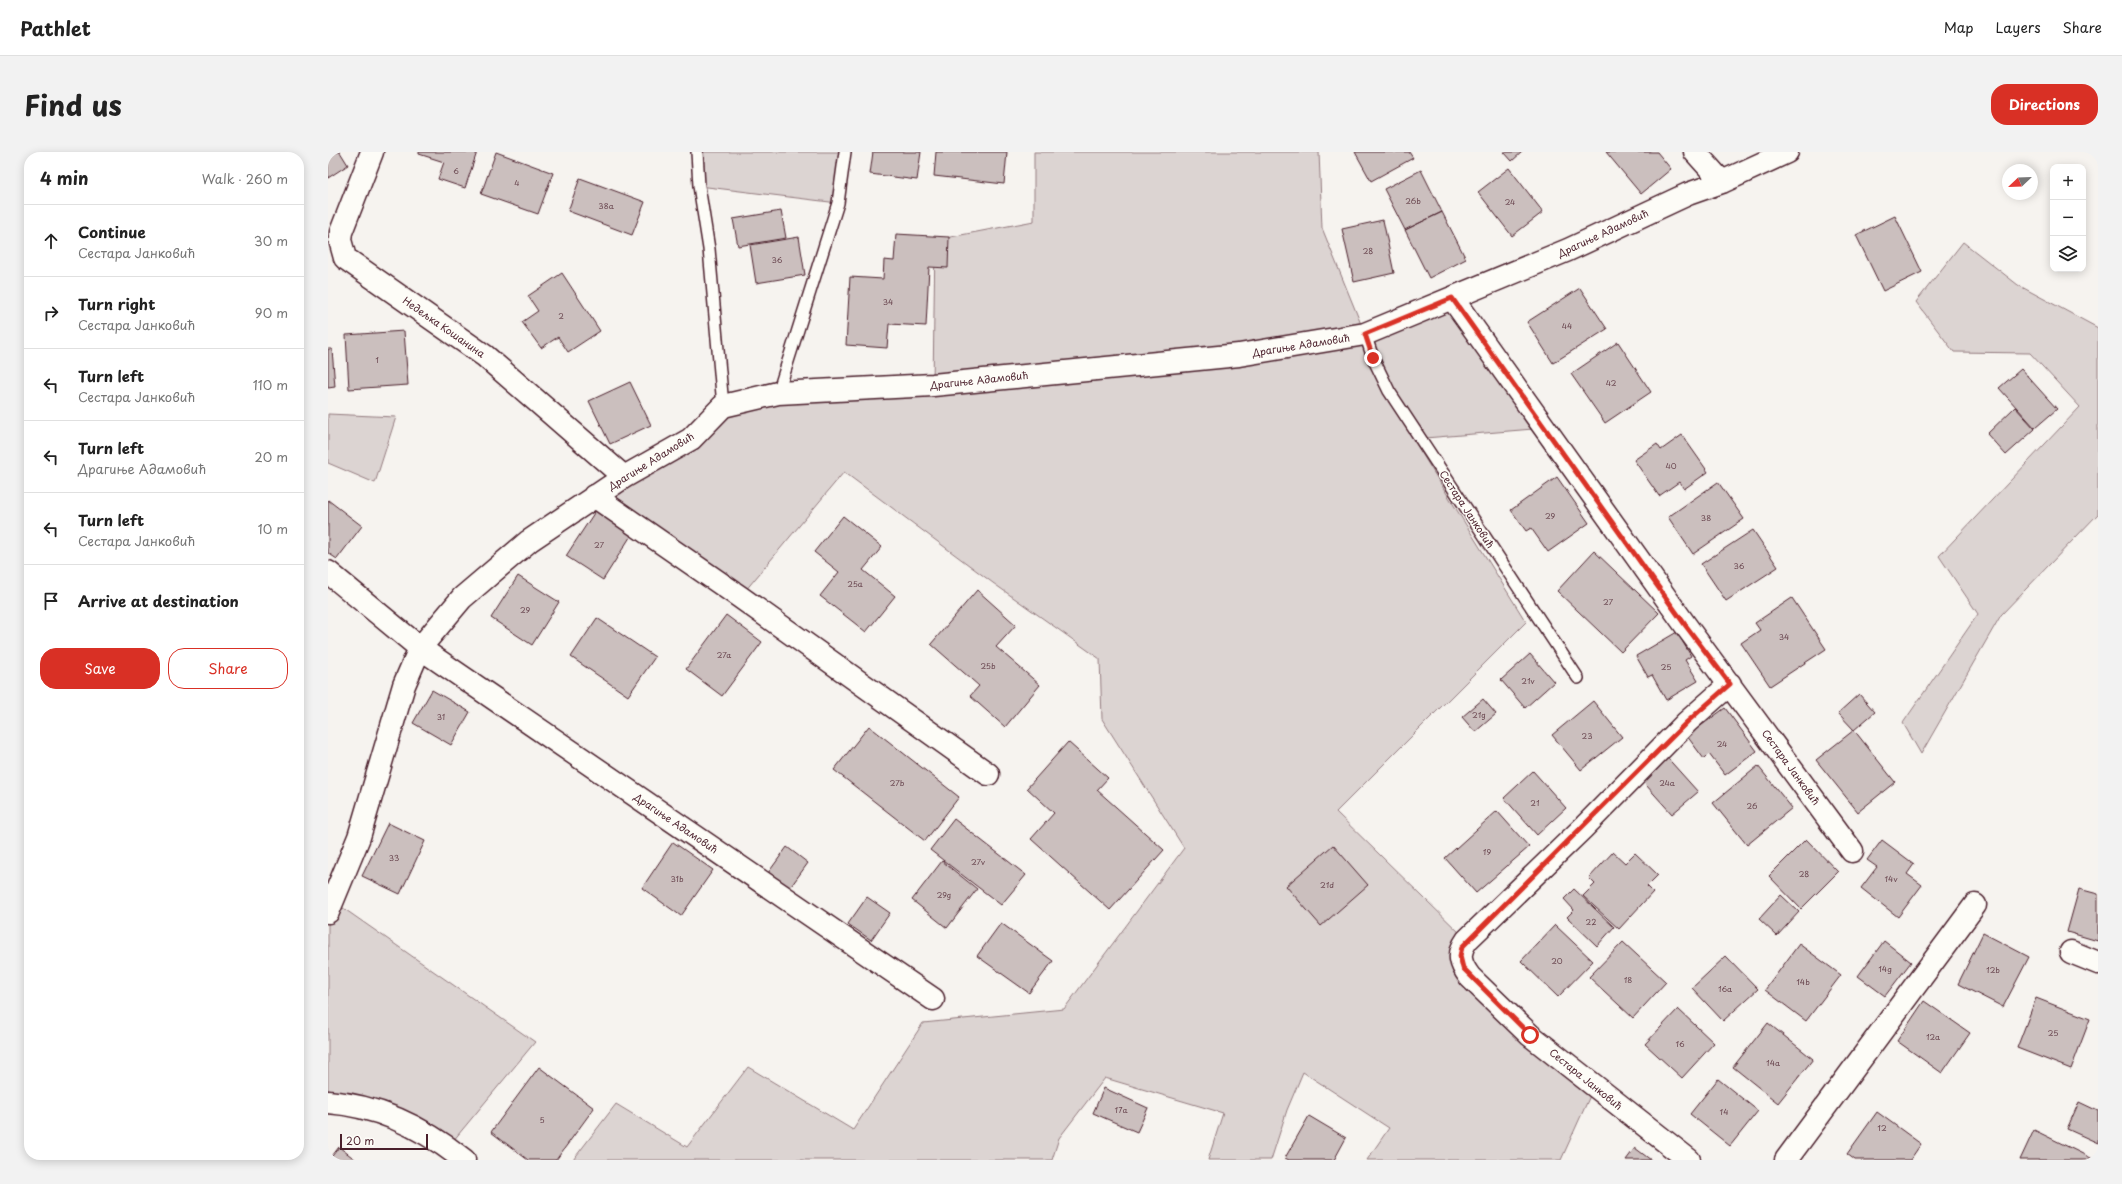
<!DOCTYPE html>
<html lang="en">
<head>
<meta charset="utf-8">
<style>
	:root { --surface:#fff; --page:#f2f2f2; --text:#222; --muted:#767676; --line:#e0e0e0; --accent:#d93025 }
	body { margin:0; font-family:"Playpen Sans",sans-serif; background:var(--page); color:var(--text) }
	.controls { position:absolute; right:12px; top:12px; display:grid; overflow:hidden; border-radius:8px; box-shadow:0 2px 10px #0003 }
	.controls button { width:36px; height:36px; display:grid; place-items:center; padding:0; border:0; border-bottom:1px solid var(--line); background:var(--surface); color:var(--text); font:20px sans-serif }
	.compass { position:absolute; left:1674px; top:12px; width:36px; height:36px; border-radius:50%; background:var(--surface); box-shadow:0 2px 10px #0003; rotate:247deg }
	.scale { position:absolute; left:12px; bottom:10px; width:88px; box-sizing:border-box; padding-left:4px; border:2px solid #4a1f2b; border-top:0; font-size:11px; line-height:14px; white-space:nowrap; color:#4a1f2b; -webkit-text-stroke:3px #fdfcf7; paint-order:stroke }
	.stop { position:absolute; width:12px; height:12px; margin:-9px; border:3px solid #d93025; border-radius:50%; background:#fff }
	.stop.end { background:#d93025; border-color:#fff; box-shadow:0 1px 4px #0008 }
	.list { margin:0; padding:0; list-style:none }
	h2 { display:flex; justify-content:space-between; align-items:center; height:52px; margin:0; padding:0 16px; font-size:17px }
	h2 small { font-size:13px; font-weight:400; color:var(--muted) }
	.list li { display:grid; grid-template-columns:26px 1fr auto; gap:12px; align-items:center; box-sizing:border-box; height:72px; padding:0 16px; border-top:1px solid var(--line) }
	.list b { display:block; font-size:15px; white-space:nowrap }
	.list p { margin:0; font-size:13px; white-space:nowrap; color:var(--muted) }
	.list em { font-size:13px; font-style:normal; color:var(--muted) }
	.actions { display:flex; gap:8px; padding:12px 16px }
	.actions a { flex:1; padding:9px 0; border:1px solid var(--accent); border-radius:16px; text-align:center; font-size:14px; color:var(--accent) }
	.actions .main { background:var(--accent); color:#fff }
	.icon { flex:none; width:22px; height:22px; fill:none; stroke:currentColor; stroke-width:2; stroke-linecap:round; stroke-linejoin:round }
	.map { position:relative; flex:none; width:1770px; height:1008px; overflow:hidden; border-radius:16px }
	header { display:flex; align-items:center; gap:24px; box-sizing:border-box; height:56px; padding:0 20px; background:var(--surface); border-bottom:1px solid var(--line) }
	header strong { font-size:19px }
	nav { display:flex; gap:22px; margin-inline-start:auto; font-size:14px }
	.intro { display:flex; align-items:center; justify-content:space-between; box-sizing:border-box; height:96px; padding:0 24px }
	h1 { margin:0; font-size:28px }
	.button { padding:10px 18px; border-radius:16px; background:var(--accent); color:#fff; font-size:14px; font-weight:700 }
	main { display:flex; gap:24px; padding:0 24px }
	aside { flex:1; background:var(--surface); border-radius:16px; box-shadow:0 2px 10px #0003 }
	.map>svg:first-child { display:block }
</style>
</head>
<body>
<header>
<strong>Pathlet</strong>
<nav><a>Map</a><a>Layers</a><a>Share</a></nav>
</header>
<div class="intro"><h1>Find us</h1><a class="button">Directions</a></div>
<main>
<aside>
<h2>4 min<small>Walk · 260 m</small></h2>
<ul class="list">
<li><svg class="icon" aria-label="ahead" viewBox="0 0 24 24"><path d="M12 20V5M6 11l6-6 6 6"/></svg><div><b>Continue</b><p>Сестара Јанковић</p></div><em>30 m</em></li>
<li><svg class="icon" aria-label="right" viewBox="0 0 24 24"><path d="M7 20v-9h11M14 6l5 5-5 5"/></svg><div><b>Turn right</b><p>Сестара Јанковић</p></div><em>90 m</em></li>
<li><svg class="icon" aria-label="left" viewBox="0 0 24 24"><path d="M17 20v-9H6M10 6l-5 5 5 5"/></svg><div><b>Turn left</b><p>Сестара Јанковић</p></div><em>110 m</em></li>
<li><svg class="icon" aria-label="left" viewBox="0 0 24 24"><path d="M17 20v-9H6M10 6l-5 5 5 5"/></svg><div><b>Turn left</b><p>Драгиње Адамовић</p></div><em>20 m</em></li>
<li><svg class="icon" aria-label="left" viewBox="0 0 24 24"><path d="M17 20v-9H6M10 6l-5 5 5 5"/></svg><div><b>Turn left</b><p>Сестара Јанковић</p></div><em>10 m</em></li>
<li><svg class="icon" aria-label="arrive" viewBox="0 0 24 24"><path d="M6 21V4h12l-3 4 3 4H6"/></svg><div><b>Arrive at destination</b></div></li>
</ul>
<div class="actions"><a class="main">Save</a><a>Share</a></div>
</aside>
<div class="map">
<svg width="1770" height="1008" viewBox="0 0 1770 1008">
	<rect width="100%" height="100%" fill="#f6f3ef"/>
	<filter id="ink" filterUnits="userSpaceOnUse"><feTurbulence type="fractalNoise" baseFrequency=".025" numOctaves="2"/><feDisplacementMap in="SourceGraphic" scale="8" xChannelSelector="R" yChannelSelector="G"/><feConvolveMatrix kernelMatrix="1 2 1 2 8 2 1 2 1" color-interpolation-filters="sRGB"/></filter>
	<g filter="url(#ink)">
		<!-- green -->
		<path fill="#dcd4d2" stroke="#937a7e" d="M 369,0 L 517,0 L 510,51 L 371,34 Z
			M 706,0 L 991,0 L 994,76 L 1037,182 L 1124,146 L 1217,276 L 1085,287 L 1198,470 L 1008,660 L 1139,788 L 1132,804 L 1266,935 L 1233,1008 L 1039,1008 L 1061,976 L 975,920 L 959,958 L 943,1008 L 880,1008 L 895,961 L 777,926 L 731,986 L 724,1008 L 245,1008 L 288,952 L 359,995 L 420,915 L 525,978 L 595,871 L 736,857 L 856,696 L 774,567 L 772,507 L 665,431 L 516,320 L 412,445 L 266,344 L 395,254 L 605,233 L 607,88 L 706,69 Z
			M 1635,90 L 1690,133 L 1770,176 L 1770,362 L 1673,463 L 1593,602 L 1575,571 L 1650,462 L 1611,404 L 1752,255 L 1702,201 L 1626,200 L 1588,150 Z
			M 0,262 L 68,265 L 47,331 L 0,311 Z
			M 5,749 L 207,890 L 120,995 L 0,950 L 0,760 Z"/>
		<!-- building -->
		<path fill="#cbbfbe" stroke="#4a1f2b" d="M 0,0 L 12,0 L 20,13 L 0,26 Z
			M 91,0 L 149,0 L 137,36 L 110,27 L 116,10 L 91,2 Z
			M 168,0 L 225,21 L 210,62 L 153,42 Z
			M 545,0 L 593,0 L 589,28 L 542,22 Z
			M 608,0 L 679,0 L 676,32 L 606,24 Z
			M 1027,0 L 1081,0 L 1085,6 L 1043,29 Z
			M 1176,0 L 1194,0 L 1184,9 Z
			M 1278,0 L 1329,0 L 1343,17 L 1313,42 Z
			M 1181,16 L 1215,60 L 1184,84 L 1150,40 Z
			M 1093,18 L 1114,60 L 1077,78 L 1056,37 Z
			M 252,26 L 317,50 L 304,83 L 240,59 Z
			M 453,59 L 458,86 L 410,94 L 405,67 Z
			M 1114,60 L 1138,107 L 1101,126 L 1077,78 Z
			M 1567,64 L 1594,120 L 1555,139 L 1528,83 Z
			M 1055,68 L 1066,121 L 1026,130 L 1014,77 Z
			M 568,82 L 621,85 L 620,116 L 601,115 L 598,174 L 561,172 L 559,196 L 518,193 L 522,125 L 555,127 L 556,108 L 566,109 Z
			M 471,85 L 477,123 L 428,131 L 422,93 Z
			M 234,121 L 272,179 L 240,200 L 230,185 L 213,196 L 194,170 L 210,159 L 200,144 Z
			M 1252,136 L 1279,177 L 1225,211 L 1199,170 Z
			M 76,179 L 80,233 L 21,237 L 18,183 Z
			M 1290,190 L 1323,240 L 1277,271 L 1243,222 Z
			M 0,197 L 4,197 L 7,235 L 0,236 Z
			M 1693,217 L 1729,257 L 1707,276 L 1671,236 Z
			M 302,230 L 323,273 L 282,292 L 261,249 Z
			M 1687,255 L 1707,277 L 1678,303 L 1659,282 Z
			M 1354,283 L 1380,320 L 1356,337 L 1351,330 L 1331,344 L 1306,308 L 1329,292 L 1333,298 Z
			M 1229,325 L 1261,371 L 1220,400 L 1203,376 L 1198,379 L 1183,358 Z
			M 1390,330 L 1416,367 L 1365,402 L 1340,365 Z
			M 0,348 L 34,374 L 9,407 L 0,401 Z
			M 268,358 L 304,382 L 275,428 L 238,404 Z
			M 515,364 L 554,395 L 535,418 L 567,444 L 538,480 L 492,444 L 511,420 L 486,400 Z
			M 1425,378 L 1450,415 L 1398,449 L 1373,412 Z
			M 1266,399 L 1331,461 L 1293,500 L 1229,439 Z
			M 190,424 L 231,450 L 204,493 L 163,466 Z
			M 649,438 L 688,473 L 668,495 L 712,533 L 677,575 L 642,544 L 651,534 L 603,492 Z
			M 1464,446 L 1498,497 L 1442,534 L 1413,491 L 1432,478 L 1427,471 Z
			M 398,463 L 434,490 L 394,544 L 358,517 Z
			M 269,466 L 327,505 L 300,544 L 243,505 Z
			M 1349,480 L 1363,504 L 1357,508 L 1370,529 L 1338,548 L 1324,523 L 1320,525 L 1308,504 Z
			M 1202,502 L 1226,530 L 1197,556 L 1173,528 Z
			M 104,538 L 142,560 L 123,593 L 85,571 Z
			M 1531,542 L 1547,560 L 1526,578 L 1510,561 Z
			M 1155,547 L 1168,562 L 1147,580 L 1134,565 Z
			M 1265,549 L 1294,585 L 1253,618 L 1224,583 Z
			M 1397,556 L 1429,599 L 1397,623 L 1381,602 L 1376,607 L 1359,584 Z
			M 541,574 L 631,645 L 597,689 L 506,618 Z
			M 1526,578 L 1567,630 L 1530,660 L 1488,608 Z
			M 740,590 L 780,626 L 769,638 L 836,698 L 782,758 L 703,687 L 726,661 L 699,636 Z
			M 1335,601 L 1370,640 L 1344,662 L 1309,623 Z
			M 1430,614 L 1464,656 L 1419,693 L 1385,651 Z
			M 1205,619 L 1238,656 L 1209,683 L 1176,646 Z
			M 1169,659 L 1201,695 L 1148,741 L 1117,706 Z
			M 626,667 L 698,723 L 673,753 L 602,698 Z
			M 60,671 L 97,689 L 72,742 L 34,724 Z
			M 1478,687 L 1510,720 L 1473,757 L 1441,724 Z
			M 1554,688 L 1586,712 L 1579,722 L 1594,733 L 1570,765 L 1533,736 L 1549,715 L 1539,708 Z
			M 345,690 L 385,718 L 353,764 L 314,736 Z
			M 1005,693 L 1040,733 L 993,774 L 958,734 Z
			M 459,695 L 480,711 L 461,737 L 440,721 Z
			M 1285,700 L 1297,711 L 1307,701 L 1330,723 L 1319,734 L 1325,740 L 1291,777 L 1255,744 L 1267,732 L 1261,726 Z
			M 614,709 L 649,737 L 619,776 L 584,748 Z
			M 1246,737 L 1286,775 L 1269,794 L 1239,765 L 1246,758 L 1236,747 Z
			M 1751,737 L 1770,742 L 1770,789 L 1739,780 Z
			M 1453,743 L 1471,760 L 1449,784 L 1431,767 Z
			M 539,745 L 562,761 L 543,788 L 520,772 Z
			M 673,771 L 725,809 L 701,841 L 649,804 Z
			M 1227,773 L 1265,809 L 1230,845 L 1193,809 Z
			M 1655,781 L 1701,805 L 1675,855 L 1630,832 Z
			M 1556,789 L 1583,810 L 1557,844 L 1530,824 Z
			M 1295,790 L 1338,830 L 1305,866 L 1261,825 Z
			M 1471,792 L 1513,823 L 1478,869 L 1437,838 Z
			M 1398,804 L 1430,837 L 1395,869 L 1364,836 Z
			M 1708,846 L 1762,867 L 1743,917 L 1689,896 Z
			M 1596,849 L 1642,881 L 1614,921 L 1569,889 Z
			M 1350,857 L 1386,891 L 1354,926 L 1317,892 Z
			M 1440,871 L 1485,907 L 1450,951 L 1405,915 Z
			M 211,915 L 266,956 L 228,1008 L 200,1008 L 163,980 Z
			M 1390,927 L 1430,959 L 1402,994 L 1362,962 Z
			M 776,936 L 820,956 L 809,980 L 765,961 Z
			M 1751,950 L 1770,959 L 1770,991 L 1739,977 Z
			M 1549,960 L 1593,992 L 1582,1008 L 1527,1008 L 1519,1002 Z
			M 981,964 L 1018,986 L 1006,1008 L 961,1008 L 957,1006 Z
			M 1706,978 L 1767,1008 L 1692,1008 Z
			M 11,995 L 28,1008 L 1,1008 Z
			M 1307,996 L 1323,1008 L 1298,1008 Z"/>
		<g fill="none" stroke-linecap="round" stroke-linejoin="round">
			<defs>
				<path id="service" d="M 369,0 L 371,34 L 381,97 L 395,254
					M 1037,182 L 1045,206 L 1061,239 L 1250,526
					M 450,241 L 510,51 L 517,0"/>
				<path id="minor" d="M 44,0 L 13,80 L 12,88 L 17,106 L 157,204 L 296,325
					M 1367,0 L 1394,30
					M 1124,146 L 1358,474 L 1524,699
					M 266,344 L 412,445 L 660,622
					M 0,420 L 92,496 L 605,847
					M 0,760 L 31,685 L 76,533 L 92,496 L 134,446 L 201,389 L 296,325 L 363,287 L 395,254 L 450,241 L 605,233 L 911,203 L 1037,182 L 1240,98 L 1360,42 L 1394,30 L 1459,0
					M 1743,800 L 1770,811
					M 0,950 C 52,954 96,976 136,1008
					M 1361,1008 L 1202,883 L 1142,825 C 1132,812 1129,802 1139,788 L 1255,676 L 1359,570 L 1402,532
					M 1458,1008 L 1647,753"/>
			</defs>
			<!-- service casing -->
			<use href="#service" stroke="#4a1f2b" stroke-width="14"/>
			<!-- minor casing -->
			<use href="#minor" stroke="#4a1f2b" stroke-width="25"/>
			<!-- service -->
			<use href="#service" stroke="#fdfcf7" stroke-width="11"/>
			<!-- minor -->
			<use href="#minor" stroke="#fdfcf7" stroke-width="22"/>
		</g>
	</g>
	<g fill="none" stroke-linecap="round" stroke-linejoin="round" filter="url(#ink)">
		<!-- route -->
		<path stroke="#d93025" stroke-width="5" d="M 1045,206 L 1037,182 L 1124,146 L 1358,474 L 1402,532 L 1359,570 L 1134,795 L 1132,804 L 1135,816 L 1202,883"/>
	</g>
	<g text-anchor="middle" stroke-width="3" stroke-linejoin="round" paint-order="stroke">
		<!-- number labels -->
		<g font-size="8" fill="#6a4750">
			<text x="128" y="22">6</text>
			<text x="189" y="34">4</text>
			<text x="1085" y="52">26b</text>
			<text x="1182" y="53">24</text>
			<text x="278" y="57">38a</text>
			<text x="1040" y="102">28</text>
			<text x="449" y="111">36</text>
			<text x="560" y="153">34</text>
			<text x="233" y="167">2</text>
			<text x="1239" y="177">44</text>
			<text x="49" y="211">1</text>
			<text x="1283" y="234">42</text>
			<text x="1343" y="317">40</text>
			<text x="1222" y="367">29</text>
			<text x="1378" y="369">38</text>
			<text x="271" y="396">27</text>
			<text x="1411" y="417">36</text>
			<text x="527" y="435">25a</text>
			<text x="1280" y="453">27</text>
			<text x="197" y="461">29</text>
			<text x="1456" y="488">34</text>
			<text x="396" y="506">27a</text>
			<text x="660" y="517">25b</text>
			<text x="1338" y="518">25</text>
			<text x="1200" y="532">21v</text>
			<text x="1151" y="566">21g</text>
			<text x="113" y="568">31</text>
			<text x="1259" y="587">23</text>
			<text x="1394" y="595">24</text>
			<text x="569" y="634">27b</text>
			<text x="1339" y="634">24a</text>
			<text x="1207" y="654">21</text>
			<text x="1424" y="657">26</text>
			<text x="1159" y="703">19</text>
			<text x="66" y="709">33</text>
			<text x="650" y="713">27v</text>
			<text x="1476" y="725">28</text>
			<text x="349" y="730">31b</text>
			<text x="1563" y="730">14v</text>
			<text x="999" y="736">21d</text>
			<text x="616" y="746">29g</text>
			<text x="1263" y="773">22</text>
			<text x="1229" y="812">20</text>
			<text x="1557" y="820">14g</text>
			<text x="1665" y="821">12b</text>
			<text x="1300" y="831">18</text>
			<text x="1475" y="833">14b</text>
			<text x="1397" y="840">16a</text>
			<text x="1725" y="884">25</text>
			<text x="1605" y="888">12a</text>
			<text x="1352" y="895">16</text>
			<text x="1445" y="914">14a</text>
			<text x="793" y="961">17a</text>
			<text x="1396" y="963">14</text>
			<text x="214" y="971">5</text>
			<text x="1554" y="979">12</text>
		</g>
		<!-- street labels -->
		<g font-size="10" fill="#4a1f2b" stroke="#fdfcf7">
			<text transform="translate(1275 81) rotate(-25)" y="4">Драгиње Адамовић</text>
			<text transform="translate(116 175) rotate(35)" y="4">Недељка Кошанина</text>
			<text transform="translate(973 193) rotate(-9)" y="4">Драгиње Адамовић</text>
			<text transform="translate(651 228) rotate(-6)" y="4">Драгиње Адамовић</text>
			<text transform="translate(323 309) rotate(-32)" y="4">Драгиње Адамовић</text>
			<text transform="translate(1139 357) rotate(57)" y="4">Сестара Јанковић</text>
			<text transform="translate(1463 615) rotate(54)" y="4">Сестара Јанковић</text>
			<text transform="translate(348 671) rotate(34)" y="4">Драгиње Адамовић</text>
			<text transform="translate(1258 927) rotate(39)" y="4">Сестара Јанковић</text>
		</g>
	</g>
</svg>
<div class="controls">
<button>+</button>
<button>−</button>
<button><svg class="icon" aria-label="layers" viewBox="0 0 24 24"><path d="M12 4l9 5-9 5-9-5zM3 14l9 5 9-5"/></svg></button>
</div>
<svg class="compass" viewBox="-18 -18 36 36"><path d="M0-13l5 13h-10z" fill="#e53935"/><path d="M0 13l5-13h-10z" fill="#767676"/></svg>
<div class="scale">20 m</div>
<div class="stop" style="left:1202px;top:883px"></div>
<div class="stop end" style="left:1045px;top:206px"></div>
</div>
</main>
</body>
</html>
